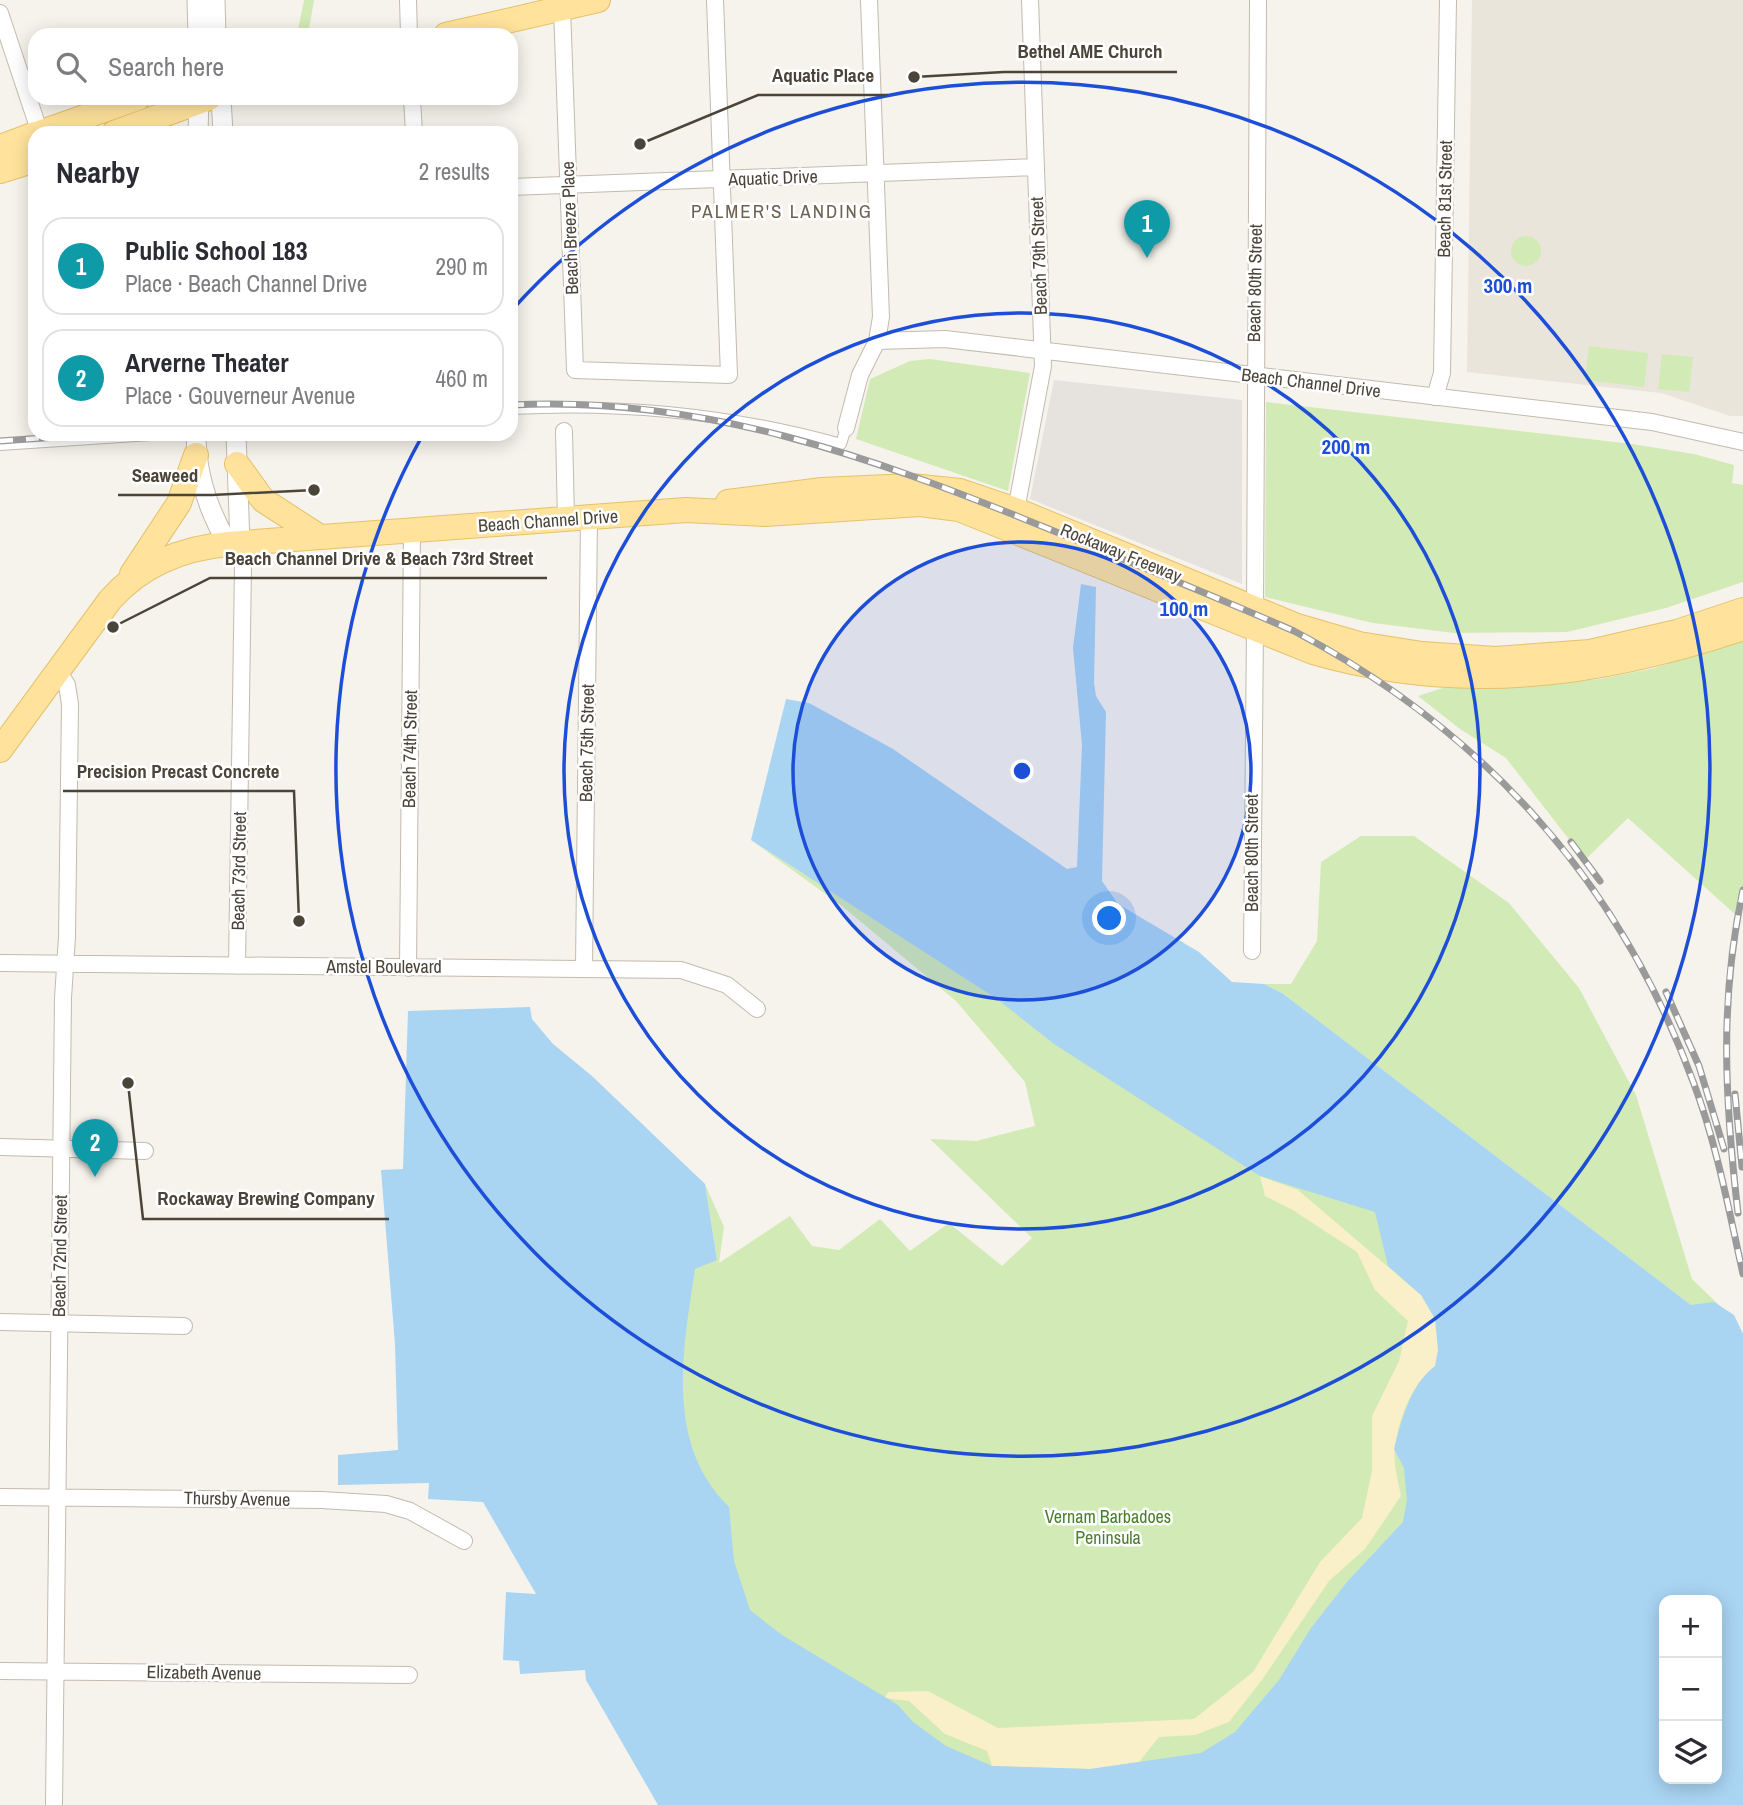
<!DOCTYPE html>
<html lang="en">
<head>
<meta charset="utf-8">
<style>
	:root { --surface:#fff; --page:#f2f2f3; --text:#2b2b33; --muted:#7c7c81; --line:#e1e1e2; --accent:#7c3aed }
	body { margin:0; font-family:"Archivo Narrow",sans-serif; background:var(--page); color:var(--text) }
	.controls { position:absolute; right:21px; bottom:21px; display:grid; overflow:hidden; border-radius:14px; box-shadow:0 4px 18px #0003 }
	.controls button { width:63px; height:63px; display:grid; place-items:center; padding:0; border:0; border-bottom:2px solid var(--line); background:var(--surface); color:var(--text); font:35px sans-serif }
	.you { position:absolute; left:1110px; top:919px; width:24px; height:24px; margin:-18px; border:5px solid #fff; border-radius:50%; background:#1a73e8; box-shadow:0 0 0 10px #1a73e833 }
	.badge { display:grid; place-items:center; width:46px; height:46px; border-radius:50%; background:var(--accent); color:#fff; font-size:23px; font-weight:700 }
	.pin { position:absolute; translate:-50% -58px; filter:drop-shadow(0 2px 4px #0008) }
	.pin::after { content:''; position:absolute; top:37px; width:24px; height:21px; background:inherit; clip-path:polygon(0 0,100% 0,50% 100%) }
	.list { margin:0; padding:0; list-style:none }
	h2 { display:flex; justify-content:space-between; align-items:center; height:91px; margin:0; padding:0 28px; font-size:30px }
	h2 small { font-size:23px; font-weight:400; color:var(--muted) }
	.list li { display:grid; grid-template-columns:46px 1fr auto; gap:21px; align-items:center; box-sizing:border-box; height:98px; margin:0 14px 14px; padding:0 14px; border:2px solid var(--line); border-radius:21px }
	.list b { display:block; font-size:26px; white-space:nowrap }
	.list p { margin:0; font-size:23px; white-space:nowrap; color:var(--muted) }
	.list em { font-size:23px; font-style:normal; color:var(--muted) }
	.icon { flex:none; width:38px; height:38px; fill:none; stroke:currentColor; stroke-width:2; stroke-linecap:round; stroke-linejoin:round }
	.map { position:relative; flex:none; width:1743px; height:1805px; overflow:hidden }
	.search { position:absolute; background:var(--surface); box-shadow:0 4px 18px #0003; left:28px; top:28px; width:490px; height:77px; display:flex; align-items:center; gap:18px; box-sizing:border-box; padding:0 24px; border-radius:21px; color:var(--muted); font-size:26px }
	.panel { position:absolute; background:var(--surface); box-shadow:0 4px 18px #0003; left:28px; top:126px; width:490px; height:315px; border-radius:21px }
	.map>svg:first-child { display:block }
</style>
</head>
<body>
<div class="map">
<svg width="1743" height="1805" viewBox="0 0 1743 1805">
	<rect width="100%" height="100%" fill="#f6f3ec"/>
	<!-- residential -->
	<path fill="#eae5da" d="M 1472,0 L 1743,0 L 1743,416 L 1730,416 L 1661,393 L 1467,372 Z"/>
	<!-- industrial -->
	<path fill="#e6e2dd" d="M 1054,380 L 1242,400 L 1242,584 L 1030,499 Z"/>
	<!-- green -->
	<path fill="#d2eab5" d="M 304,0 L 314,0 L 308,35 L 297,35 Z
		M1511 251a15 15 0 1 1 30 0a15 15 0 1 1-30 0Z
		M 1589,346 L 1648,353 L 1644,387 L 1585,380 Z
		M 1662,354 L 1693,357 L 1689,392 L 1658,389 Z
		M 930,359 L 1030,373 L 1008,491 L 856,439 L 870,379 L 910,361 Z
		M 1266,402 L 1632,444 L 1694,454 L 1734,465 L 1732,483 L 1743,485 L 1743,582 L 1666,608 L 1567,632 L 1454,633 L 1373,623 L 1265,597 Z
		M 1743,639 L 1743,893 L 1737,916 L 1628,818 L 1585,860 L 1506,758 L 1460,729 L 1418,696 L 1452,685 L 1516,687 L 1600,679 L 1655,668 Z
		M 1361,836 L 1414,836 L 1509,903 L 1579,988 L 1636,1095 L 1692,1279 L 1722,1308 L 1691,1305 L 1282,993 L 1264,984 L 1291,984 L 1317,941 L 1321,862 Z
		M 751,840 L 802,873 L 1380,1195 L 1418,1255 L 1428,1502 L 1332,1630 L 1207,1762 L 1087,1781 L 985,1772 L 740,1621 L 670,1413 L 687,1270 L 717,1260 L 705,1184 L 724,1227 L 719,1263 L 790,1216 L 812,1246 L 839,1250 L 880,1219 L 910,1251 L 949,1223 L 1002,1266 L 1032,1238 L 930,1139 L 976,1141 L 1035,1126 L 1025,1082 L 956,1001 L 842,906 Z"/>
	<!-- sand -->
	<path fill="#f9efc9" d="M 1260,1176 L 1298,1190 L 1421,1295 L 1435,1319 L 1438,1350 L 1435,1366 C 1412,1383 1398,1420 1395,1448 C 1393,1463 1398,1481 1401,1496 L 1365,1549 L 1329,1581 L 1262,1680 L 1229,1722 L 1195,1735 L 1159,1737 L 1139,1762 L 1090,1769 L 992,1766 L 987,1751 L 945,1734 L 909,1701 L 885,1698 L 888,1692 L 928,1691 L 998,1728 L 1194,1719 L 1253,1672 L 1320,1562 L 1362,1518 L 1372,1471 L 1372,1416 L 1399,1361 L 1408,1321 L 1375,1290 L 1357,1252 L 1291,1209 L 1265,1196 Z"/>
	<!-- water -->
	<path fill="#a9d4f2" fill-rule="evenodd" d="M 1081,584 L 1096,587 L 1094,683 L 1096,696 L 1106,712 L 1102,881 L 1118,904 L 1199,952 L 1232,982 L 1264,984 L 1282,993 L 1691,1305 L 1714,1302 L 1734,1315 L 1743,1334 L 1743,1805 L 658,1805 L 586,1680 L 585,1670 L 520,1674 L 519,1661 L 503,1660 L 506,1592 L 536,1594 L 483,1502 L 428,1499 L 429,1483 L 338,1485 L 338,1455 L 398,1450 L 395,1344 L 381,1170 L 403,1169 L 408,1011 L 530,1007 L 532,1019 L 553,1044 L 592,1076 L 705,1184 L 717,1260 L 695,1269 C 683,1349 664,1444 729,1507 L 734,1561 L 750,1610 L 782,1635 L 898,1705 L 913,1722 L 946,1746 L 992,1766 L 1090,1769 L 1201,1753 L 1235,1732 L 1279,1680 L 1311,1628 L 1347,1582 L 1403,1522 L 1407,1500 L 1404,1468 L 1394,1449 C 1402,1419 1410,1385 1435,1366 L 1438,1350 L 1435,1319 L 1421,1295 L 1388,1266 L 1375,1212 L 1260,1176 L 1054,1044 L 997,999 L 751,840 L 786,699 L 809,703 L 893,749 L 1067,869 L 1077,867 L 1082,745 L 1073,648 ZM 1664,1600 L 1717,1600 L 1717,1779 L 1664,1779 Z"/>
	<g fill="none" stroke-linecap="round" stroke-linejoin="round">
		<defs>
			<path id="pedestrian" d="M 511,409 C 622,403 734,414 841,444 L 846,428
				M 0,445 L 166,434"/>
			<path id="minor" d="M 408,0 L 409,35
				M 562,8 L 575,370 L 729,375 L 715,0
				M 0,13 L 40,133
				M 412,98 L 414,133
				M 511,187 L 1036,167
				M 877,341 L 945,339 L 1652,422 L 1743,442
				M 1435,397 L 1442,373 L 1448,0
				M 846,428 L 860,375 L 877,341 L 881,317 L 869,0
				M 564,431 L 566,519
				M 1016,510 L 1043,366 L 1030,0
				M 1255,608 L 1258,0
				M 1252,951 L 1255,629
				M 0,963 L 681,970 L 727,985 L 757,1009
				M 237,966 L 243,567 L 240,543
				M 408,968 L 412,531
				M 584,968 L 589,518
				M 0,1147 L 145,1151
				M 0,1322 L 184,1326
				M 0,1497 L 322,1500 L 386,1504 L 410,1511 L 464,1541
				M 0,1671 L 409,1675
				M 54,1805 L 63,998 L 67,937 L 70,704 L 67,685 L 57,669"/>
			<path id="tertiary" d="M 197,0 L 198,35
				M 215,0 L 216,35
				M 221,98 L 223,133
				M 198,133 L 199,98
				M 196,434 C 196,474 208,510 228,544
				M 236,434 L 240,543"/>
			<path id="primary" d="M 446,35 L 598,0
				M 39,133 L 138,98
				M 114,133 L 209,98
				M 0,147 L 35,134
				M 0,171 L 35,160
				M 237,464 L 263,500 L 320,537
				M 728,502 L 822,490 L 911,486 L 960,491 L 1016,510 L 1297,626 L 1359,644 L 1422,654 L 1495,659 L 1590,652 L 1677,632 L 1743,610
				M 132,574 L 179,503 L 196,455
				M 0,750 L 110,600 C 141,565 183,548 228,544 L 686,510 L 765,514 L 920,504 L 959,509 L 1313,652 C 1460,695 1600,676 1743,628"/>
		</defs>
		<!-- pedestrian casing -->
		<use href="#pedestrian" stroke="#c2bbae" stroke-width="12"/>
		<!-- minor casing -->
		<use href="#minor" stroke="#c2bbae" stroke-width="18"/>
		<!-- tertiary casing -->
		<use href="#tertiary" stroke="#c2bbae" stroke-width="21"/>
		<!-- primary casing -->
		<use href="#primary" stroke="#e6c16a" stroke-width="26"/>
		<!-- pedestrian -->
		<use href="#pedestrian" stroke="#fff" stroke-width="10"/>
		<!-- minor -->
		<use href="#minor" stroke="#fff" stroke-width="16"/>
		<!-- tertiary -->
		<use href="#tertiary" stroke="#fff" stroke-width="19"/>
		<!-- primary -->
		<use href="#primary" stroke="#ffe39c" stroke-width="24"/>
		<defs>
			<path id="rail" d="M 511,405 C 700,395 872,457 1044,527 C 1128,561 1211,595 1294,631 C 1484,731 1620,882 1694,1084 C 1717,1145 1729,1211 1743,1274
				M 0,441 L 100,434
				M 1571,842 L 1600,881
				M 1666,992 L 1699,1066 L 1724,1149
				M 1735,1094 L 1742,1167
				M 1738,1213 C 1725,1101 1719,1001 1743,890"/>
		</defs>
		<!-- rail casing -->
		<use href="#rail" stroke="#9a9a9a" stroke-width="7"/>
		<!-- rail -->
		<use href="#rail" stroke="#fff" stroke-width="4.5" stroke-dasharray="13" stroke-linecap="butt"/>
	</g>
	<!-- distance rings -->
	<circle cx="1022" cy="771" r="229" fill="#1d4ed8" fill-opacity=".12"/>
	<g fill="none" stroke="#1d4ed8" stroke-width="3.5">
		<circle cx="1022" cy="771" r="229"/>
		<circle cx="1022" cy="771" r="458"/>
		<path d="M511 311A687 687 0 1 1 421 438"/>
	</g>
	<g text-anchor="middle" stroke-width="5" stroke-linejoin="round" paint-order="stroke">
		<!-- street labels -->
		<g font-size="18" fill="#4b4439" stroke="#fff">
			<text transform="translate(773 178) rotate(-2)" y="6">Aquatic Drive</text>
			<text transform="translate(1445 199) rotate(-89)" y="6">Beach 81st Street</text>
			<text transform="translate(570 228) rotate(-92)" y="6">Beach Breeze Place</text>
			<text transform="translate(1039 256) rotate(-92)" y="6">Beach 79th Street</text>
			<text transform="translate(1255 283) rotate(-89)" y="6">Beach 80th Street</text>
			<text transform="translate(1311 383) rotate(7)" y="6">Beach Channel Drive</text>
			<text transform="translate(548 521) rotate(-4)" y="6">Beach Channel Drive</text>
			<text transform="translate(1121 553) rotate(22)" y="6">Rockaway Freeway</text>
			<text transform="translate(587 743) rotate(-89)" y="6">Beach 75th Street</text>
			<text transform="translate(410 749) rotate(-89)" y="6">Beach 74th Street</text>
			<text transform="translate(1252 853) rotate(-90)" y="6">Beach 80th Street</text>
			<text transform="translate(239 871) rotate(-89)" y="6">Beach 73rd Street</text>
			<text x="384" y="973">Amstel Boulevard</text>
			<text transform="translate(60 1256) rotate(-89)" y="6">Beach 72nd Street</text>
			<text transform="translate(237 1499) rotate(1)" y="6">Thursby Avenue</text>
			<text transform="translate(204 1673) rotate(1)" y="6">Elizabeth Avenue</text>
		</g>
		<!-- park labels -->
		<g font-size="18" fill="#4a7f2a" stroke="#fff">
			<text x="1108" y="1523">Vernam Barbadoes<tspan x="1108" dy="21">Peninsula</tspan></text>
		</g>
		<!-- neighbourhood labels -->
		<g font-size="19" letter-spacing="2" fill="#6e6250" stroke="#fff">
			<text x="782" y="218">PALMER'S LANDING</text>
		</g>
	</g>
	<circle cx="1022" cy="771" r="10" fill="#1d4ed8" stroke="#fff" stroke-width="3.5"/>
	<g font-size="21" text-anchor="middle" font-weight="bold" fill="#1d4ed8" stroke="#fff" stroke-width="5" stroke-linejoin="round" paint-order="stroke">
		<text x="1508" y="293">300 m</text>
		<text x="1346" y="454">200 m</text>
		<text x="1184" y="616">100 m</text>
	</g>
	<!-- callouts -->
	<path fill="none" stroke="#4b4439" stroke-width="2.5" d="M914 77L1004 72H1177M640 144L758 95H888M314 490L212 495H118M113 627L210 578H547M299 921L294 791H63M128 1083L143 1219H389"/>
	<g fill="#4b4439" stroke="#fff" stroke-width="2.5">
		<circle cx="914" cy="77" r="7"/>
		<circle cx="640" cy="144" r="7"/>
		<circle cx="314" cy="490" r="7"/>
		<circle cx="113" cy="627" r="7"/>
		<circle cx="299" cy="921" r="7"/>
		<circle cx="128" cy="1083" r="7"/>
	</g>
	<g font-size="19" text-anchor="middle" font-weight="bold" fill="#4b4439" stroke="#fff" stroke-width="5" stroke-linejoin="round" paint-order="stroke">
		<text x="1090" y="58">Bethel AME Church</text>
		<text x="823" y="82">Aquatic Place</text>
		<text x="165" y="482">Seaweed</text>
		<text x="379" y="565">Beach Channel Drive &amp; Beach 73rd Street</text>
		<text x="178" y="778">Precision Precast Concrete</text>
		<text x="266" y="1205">Rockaway Brewing Company</text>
	</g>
</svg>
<div class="controls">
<button>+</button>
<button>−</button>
<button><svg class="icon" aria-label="layers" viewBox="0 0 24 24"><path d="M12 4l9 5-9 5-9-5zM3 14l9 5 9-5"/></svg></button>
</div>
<div class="you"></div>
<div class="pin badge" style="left:1147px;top:258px;background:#0f9aa8">1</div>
<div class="pin badge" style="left:95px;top:1177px;background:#0f9aa8">2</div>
<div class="search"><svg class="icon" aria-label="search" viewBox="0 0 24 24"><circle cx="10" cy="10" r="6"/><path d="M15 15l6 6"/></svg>Search here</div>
<section class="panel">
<h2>Nearby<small>2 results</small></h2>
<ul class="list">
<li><span class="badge" style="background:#0f9aa8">1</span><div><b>Public School 183</b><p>Place · Beach Channel Drive</p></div><em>290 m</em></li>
<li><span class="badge" style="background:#0f9aa8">2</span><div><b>Arverne Theater</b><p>Place · Gouverneur Avenue</p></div><em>460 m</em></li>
</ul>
</section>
</div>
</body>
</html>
